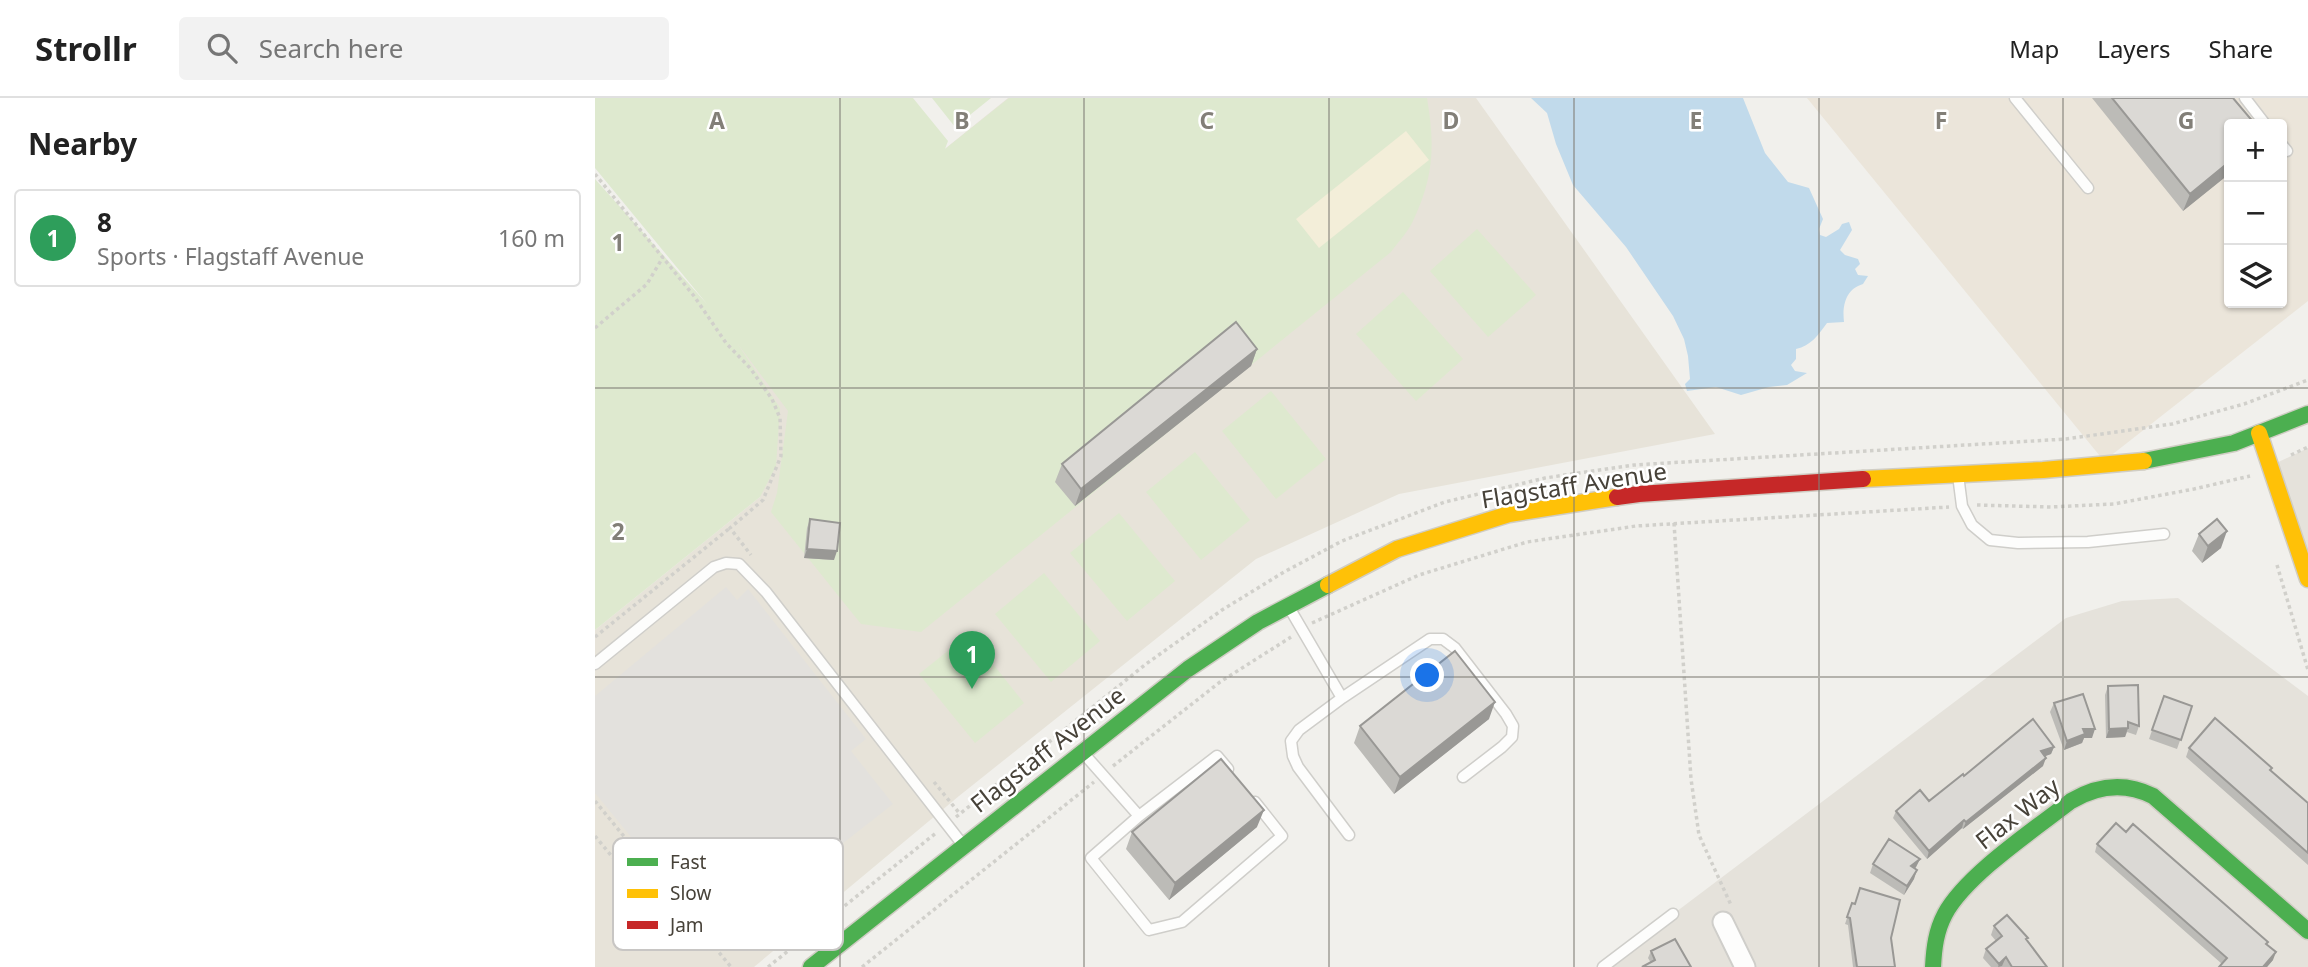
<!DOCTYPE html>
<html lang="en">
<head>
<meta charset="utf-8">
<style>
	:root { --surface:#fff; --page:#f2f2f2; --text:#222; --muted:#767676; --line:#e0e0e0; --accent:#111827 }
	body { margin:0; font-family:"Noto Sans",sans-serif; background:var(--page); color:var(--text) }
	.controls { position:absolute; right:21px; top:21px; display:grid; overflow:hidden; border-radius:7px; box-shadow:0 2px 5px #0004 }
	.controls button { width:63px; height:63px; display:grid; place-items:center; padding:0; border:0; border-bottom:2px solid var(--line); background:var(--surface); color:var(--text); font:35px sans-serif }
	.you { position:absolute; left:833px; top:578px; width:24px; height:24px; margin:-18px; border:5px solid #fff; border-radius:50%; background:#1a73e8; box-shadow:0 0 0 10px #1a73e833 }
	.badge { display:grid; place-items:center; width:46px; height:46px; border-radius:50%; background:var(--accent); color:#fff; font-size:23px; font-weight:700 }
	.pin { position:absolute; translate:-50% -58px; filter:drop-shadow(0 2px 4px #0008) }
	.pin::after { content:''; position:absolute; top:37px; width:24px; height:21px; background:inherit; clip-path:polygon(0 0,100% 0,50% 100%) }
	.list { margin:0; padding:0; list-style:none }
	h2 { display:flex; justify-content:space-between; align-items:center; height:91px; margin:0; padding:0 28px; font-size:30px }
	h2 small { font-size:23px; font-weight:400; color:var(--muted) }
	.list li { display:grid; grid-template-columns:46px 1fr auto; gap:21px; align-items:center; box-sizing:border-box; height:98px; margin:0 14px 14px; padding:0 14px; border:2px solid var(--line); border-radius:7px }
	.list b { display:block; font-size:26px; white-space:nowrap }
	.list p { margin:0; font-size:23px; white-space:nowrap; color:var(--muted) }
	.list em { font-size:23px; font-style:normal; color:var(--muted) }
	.icon { flex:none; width:38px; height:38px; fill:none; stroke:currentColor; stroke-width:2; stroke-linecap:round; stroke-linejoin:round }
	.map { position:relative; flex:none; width:1713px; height:869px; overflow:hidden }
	header { display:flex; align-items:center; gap:42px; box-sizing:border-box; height:98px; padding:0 35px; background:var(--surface); border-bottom:2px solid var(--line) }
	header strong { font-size:33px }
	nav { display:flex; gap:38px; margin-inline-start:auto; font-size:24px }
	.search { width:490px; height:63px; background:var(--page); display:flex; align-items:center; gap:18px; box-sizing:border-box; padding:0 24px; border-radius:7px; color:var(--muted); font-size:26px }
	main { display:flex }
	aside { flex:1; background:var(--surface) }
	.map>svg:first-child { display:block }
</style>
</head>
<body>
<header>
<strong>Strollr</strong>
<div class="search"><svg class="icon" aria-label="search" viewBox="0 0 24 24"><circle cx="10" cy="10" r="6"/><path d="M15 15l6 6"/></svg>Search here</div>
<nav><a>Map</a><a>Layers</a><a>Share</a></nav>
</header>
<main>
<aside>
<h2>Nearby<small></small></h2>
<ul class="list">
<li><span class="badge" style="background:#2e9e5b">1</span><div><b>8</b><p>Sports · Flagstaff Avenue</p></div><em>160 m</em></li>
</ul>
</aside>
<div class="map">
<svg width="1713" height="869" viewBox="0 0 1713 869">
	<rect width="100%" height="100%" fill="#f1f0ec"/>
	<!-- residential -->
	<path fill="#e5e2db" d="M 1713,350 L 1713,481 L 1675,368 Z
		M 1583,500 L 1713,598 L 1713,869 L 1011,869 L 1053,835 L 1471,520 L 1527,503 Z"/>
	<!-- commercial -->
	<path fill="#ebe5da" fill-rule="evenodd" d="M 1212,0 L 1713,0 L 1713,203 L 1509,363 ZM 1634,26 L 1687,26 L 1687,205 L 1634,205 Z"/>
	<!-- education -->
	<path fill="#e7e3d9" d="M 413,0 L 881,0 L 1120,336 L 804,396 L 661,461 L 364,698 L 159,869 L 0,869 L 0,532 L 165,399 L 130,228 Z"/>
	<!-- green -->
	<path fill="#dee9cf" d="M 0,0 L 318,0 L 353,43 L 350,51 L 414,0 L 832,0 C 840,47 839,79 818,123 C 813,134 803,144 796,154 L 326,534 L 266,526 L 176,414 L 182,395 L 193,313 L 142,245 L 185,310 L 181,368 L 165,399 L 0,532 L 0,81 L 112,206 L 0,70 Z
		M 337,0 L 396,0 L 360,29 Z
		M 882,131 L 941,197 L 893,239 L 835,173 Z
		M 808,194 L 868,261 L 821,303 L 761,236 Z
		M 676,293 L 731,361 L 681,401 L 627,333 Z
		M 600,354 L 655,422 L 606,462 L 551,394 Z
		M 524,415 L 580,483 L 532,523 L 475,455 Z
		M 449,475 L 505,543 L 456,584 L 400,516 Z
		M 374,536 L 429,605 L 380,645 L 324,576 Z"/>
	<!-- sand -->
	<path fill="#f3eed9" d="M 811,33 L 834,62 L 724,150 L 701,121 Z"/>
	<!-- parking -->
	<path fill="#e3e1dd" d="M 131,489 L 142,502 L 153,491 L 271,641 L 256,653 L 298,706 L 122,844 L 0,695 L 0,598 Z"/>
	<!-- water -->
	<path fill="#c1daeb" d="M 936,0 L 1148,0 L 1170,55 L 1193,84 L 1214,90 L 1228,121 L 1224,131 L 1225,137 L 1231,139 L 1244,131 L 1247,126 L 1254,124 L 1257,132 L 1245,152 L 1250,157 L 1263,161 L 1265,166 L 1260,171 L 1263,177 L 1273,178 L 1268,186 C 1251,191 1247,207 1249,224 L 1232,225 C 1223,237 1216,248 1201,251 L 1201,261 L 1196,267 L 1200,273 L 1212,275 L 1192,287 L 1174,289 L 1146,297 L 1121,289 L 1092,293 L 1090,286 L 1095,281 L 1093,258 L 1089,241 L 1078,218 L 1031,149 L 978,87 L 961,46 L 952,15 Z"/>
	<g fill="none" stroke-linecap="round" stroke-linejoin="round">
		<defs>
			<path id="lane" d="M 1420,0 L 1493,90
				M 1650,0 L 1670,26
				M 1687,47 L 1692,53
				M 1363,377 L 1367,408 L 1377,427 L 1395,442 L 1423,445 L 1493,444 L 1569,436
				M 695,511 L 747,600 L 835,541 L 848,541 L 860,550 L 911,616 L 918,628 L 917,639 L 907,649 L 868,679
				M 0,566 L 119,469 L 131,465 L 144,466 L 171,494 L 368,747
				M 747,600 L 704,632 L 696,643 L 698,658 L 703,669 L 754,737
				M 490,657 L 544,718 L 496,760 L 554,832 L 587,824 L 687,738 L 660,704
				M 544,718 L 622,658 L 633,671
				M 1008,869 L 1078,816"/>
			<path id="street" d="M 1128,824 L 1150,869"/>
			<path id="fast" d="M 1549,363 L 1639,345 L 1713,316
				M 216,869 L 593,571 L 663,524 L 733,487
				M 1338,869 C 1339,850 1341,833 1350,816 C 1371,777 1440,731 1476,703 C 1503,687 1530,684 1558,698 L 1713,833"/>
			<path id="slow" d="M 1664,335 L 1713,481
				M 1268,381 L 1448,372 L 1549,363
				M 733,487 L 802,451 L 914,416 L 1022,399"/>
			<path id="jam" d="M 1022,399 L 1044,396 L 1268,381"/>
		</defs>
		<!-- lane casing -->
		<use href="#lane" stroke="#cfceca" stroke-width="13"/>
		<!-- street casing -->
		<use href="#street" stroke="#cfceca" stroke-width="23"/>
		<!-- fast casing -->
		<use href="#fast" stroke="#d0cdc4" stroke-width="19"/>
		<!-- slow casing -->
		<use href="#slow" stroke="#d0cdc4" stroke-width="19"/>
		<!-- jam casing -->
		<use href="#jam" stroke="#d0cdc4" stroke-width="19"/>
		<!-- path -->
		<path stroke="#d1d0cb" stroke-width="3.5" stroke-dasharray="3.5 3.5" stroke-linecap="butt" d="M 0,76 L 99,198 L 131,245 L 155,270 L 177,301 L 185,320 L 186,358 L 168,402 L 135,430 L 156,457
			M 0,230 L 52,186 L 68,159
			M 1696,357 L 1713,349
			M 1382,407 L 1456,409 L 1519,406 L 1599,391 L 1655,378
			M 1079,425 L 1096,681 L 1104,737 L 1136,807
			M 1682,467 L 1713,572
			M 717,525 L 824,477 L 932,444 L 1041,428 L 1354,409
			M 0,539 L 135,430
			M 518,668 L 625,584 L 696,539
			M 339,684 L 365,716
			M 0,703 L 136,869
			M 361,719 L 551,566 L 627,512 L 689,474 L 747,443 L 850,404 L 950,380 L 1039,367 L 1471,341 L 1577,326 L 1649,306 L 1713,282
			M 0,738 L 82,837 L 99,823
			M 35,780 L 51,765
			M 173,869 L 341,735
			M 267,869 L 499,684"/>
		<!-- lane -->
		<use href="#lane" stroke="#fdfdfc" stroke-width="10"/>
		<!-- street -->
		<use href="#street" stroke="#fdfdfc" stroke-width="19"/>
		<!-- fast -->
		<use href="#fast" stroke="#4caf50" stroke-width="16"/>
		<!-- slow -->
		<use href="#slow" stroke="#ffc107" stroke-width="16"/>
		<!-- jam -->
		<use href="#jam" stroke="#c62828" stroke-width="16"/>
	</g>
	<!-- wall -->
	<path fill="#bcbbb7" d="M 1497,0 L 1638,0 L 1634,26 L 1634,76 L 1588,113 Z
		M 662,251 L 656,268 L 480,408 L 460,384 L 467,366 Z
		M 215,421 L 239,462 L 209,460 L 212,430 Z
		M 1604,436 L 1626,450 L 1607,465 L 1597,453 Z
		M 1513,588 L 1544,628 L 1541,637 L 1532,634 L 1530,639 L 1511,640 L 1510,597 Z
		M 1569,598 L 1597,608 L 1582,651 L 1554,641 Z
		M 1459,605 L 1497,640 L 1489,640 L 1487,645 L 1469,652 L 1455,614 Z
		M 894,621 L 799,696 L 759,645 L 765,628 Z
		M 1459,649 L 1456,656 L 1449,658 L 1448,668 L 1368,731 L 1367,730 L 1332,761 L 1298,720 L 1301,713 L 1334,703 L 1369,678 Z
		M 1594,650 L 1676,673 L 1713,705 L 1713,767 L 1591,659 Z
		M 662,729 L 574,802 L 531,751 L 537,734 Z
		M 1502,746 L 1672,847 L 1678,862 L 1672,869 L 1624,869 L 1627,866 L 1500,754 Z
		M 1325,761 L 1320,771 L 1319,781 L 1309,797 L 1275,775 L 1278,766 Z
		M 1257,805 L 1296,840 L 1300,869 L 1258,869 L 1253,827 L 1250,826 Z
		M 1399,828 L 1432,843 L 1452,869 L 1396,869 L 1388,860 L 1391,851 L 1401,843 L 1396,837 Z
		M 1056,853 L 1096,869 L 1056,865 L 1053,860 Z"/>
	<!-- shaded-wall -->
	<path fill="#999895" d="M 1634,64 L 1634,76 L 1588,113 L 1595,96 Z
		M 662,251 L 656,268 L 480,408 L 486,391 Z
		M 1632,433 L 1626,450 L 1607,465 L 1613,448 Z
		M 212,451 L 242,453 L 239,462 L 209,460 Z
		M 900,604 L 894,621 L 799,696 L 805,679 Z
		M 1533,630 L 1530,639 L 1511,640 L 1514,631 Z
		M 1488,631 L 1500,631 L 1497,640 L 1489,640 L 1487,645 L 1469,652 L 1472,643 Z
		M 1459,649 L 1456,656 L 1443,661 L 1446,653 Z
		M 1451,660 L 1448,668 L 1368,731 L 1371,724 Z
		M 669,712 L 662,729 L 574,802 L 580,785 Z
		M 1369,722 L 1367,730 L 1332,761 L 1334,753 Z
		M 1325,761 L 1321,769 L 1313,777 L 1316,768 Z
		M 1322,772 L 1319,781 L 1309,797 L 1312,788 Z
		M 1681,854 L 1678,862 L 1672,869 L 1668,869 Z
		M 1411,859 L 1407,868 L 1403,869 L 1404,866 Z"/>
	<!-- building -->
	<path fill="#dbd9d5" stroke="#999895" stroke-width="2" d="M 1517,0 L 1638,0 L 1660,26 L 1634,26 L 1634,64 L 1595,96 Z
		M 641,224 L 662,251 L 486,391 L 467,366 Z
		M 215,421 L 245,425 L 242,453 L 212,451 Z
		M 1622,421 L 1632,433 L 1613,448 L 1604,436 Z
		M 860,553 L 900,604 L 805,679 L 765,628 Z
		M 1543,587 L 1544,628 L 1533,624 L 1533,630 L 1514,631 L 1513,588 Z
		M 1488,596 L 1500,631 L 1488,631 L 1490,636 L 1472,643 L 1459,605 Z
		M 1569,598 L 1597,608 L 1586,642 L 1557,632 Z
		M 1620,620 L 1677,670 L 1675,672 L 1713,705 L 1713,755 L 1594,650 Z
		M 1438,621 L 1459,649 L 1446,653 L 1451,660 L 1371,724 L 1369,722 L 1334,753 L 1301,713 L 1325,692 L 1334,703 L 1368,676 L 1369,678 Z
		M 626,661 L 669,712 L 580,785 L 537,734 Z
		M 1521,725 L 1531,734 L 1538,726 L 1673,844 L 1671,846 L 1681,854 L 1668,869 L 1624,869 L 1632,860 L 1502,746 Z
		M 1294,741 L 1325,761 L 1316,768 L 1322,772 L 1312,788 L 1278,766 Z
		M 1265,790 L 1305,802 L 1296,840 L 1300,869 L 1262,869 L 1255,820 L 1252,819 L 1257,805 L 1260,806 Z
		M 1412,817 L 1433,840 L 1431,841 L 1452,869 L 1417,869 L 1411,859 L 1404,866 L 1391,851 L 1407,838 L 1399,828 Z
		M 1080,841 L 1096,869 L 1047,869 L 1060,862 L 1056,853 Z"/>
	<!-- grid -->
	<path fill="none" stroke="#827f78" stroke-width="2" stroke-opacity="0.55" d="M 245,0 L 245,869M 489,0 L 489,869M 734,0 L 734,869M 979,0 L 979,869M 1224,0 L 1224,869M 1468,0 L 1468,869M 0,290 L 1713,290M 0,579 L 1713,579"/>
	<g text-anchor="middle" stroke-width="5" stroke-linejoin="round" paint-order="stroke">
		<!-- street labels -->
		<g font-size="24" fill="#474239" stroke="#fff">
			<text transform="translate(979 388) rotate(-9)" y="8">Flagstaff Avenue</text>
			<text transform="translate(453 652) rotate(-38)" y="8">Flagstaff Avenue</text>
			<text transform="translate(1423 716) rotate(-38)" y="8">Flax Way</text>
		</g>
	</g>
	<!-- legend -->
	<rect x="18" y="740" width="230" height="112" rx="10" fill="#fff" stroke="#c8c6c4" stroke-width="2"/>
	<rect x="32" y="760" width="31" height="8" fill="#4caf50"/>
	<rect x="32" y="791" width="31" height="9" fill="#ffc107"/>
	<rect x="32" y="823" width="31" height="8" fill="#c62828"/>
	<g font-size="19" fill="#474239">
		<text x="75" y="771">Fast</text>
		<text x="75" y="802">Slow</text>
		<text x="75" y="834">Jam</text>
	</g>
	<g font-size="23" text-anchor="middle" font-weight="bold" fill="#827f78" stroke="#fff" stroke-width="5" stroke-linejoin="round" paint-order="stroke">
		<text x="122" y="31">A</text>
		<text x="367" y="31">B</text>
		<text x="612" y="31">C</text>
		<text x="856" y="31">D</text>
		<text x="1101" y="31">E</text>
		<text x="1346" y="31">F</text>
		<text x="1591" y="31">G</text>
		<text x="23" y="153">1</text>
		<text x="23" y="442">2</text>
	</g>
</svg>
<div class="controls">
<button>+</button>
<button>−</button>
<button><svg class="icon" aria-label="layers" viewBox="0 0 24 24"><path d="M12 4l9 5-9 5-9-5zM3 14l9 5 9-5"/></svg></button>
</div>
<div class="you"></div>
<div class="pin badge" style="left:377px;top:591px;background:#2e9e5b">1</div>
</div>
</main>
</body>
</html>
